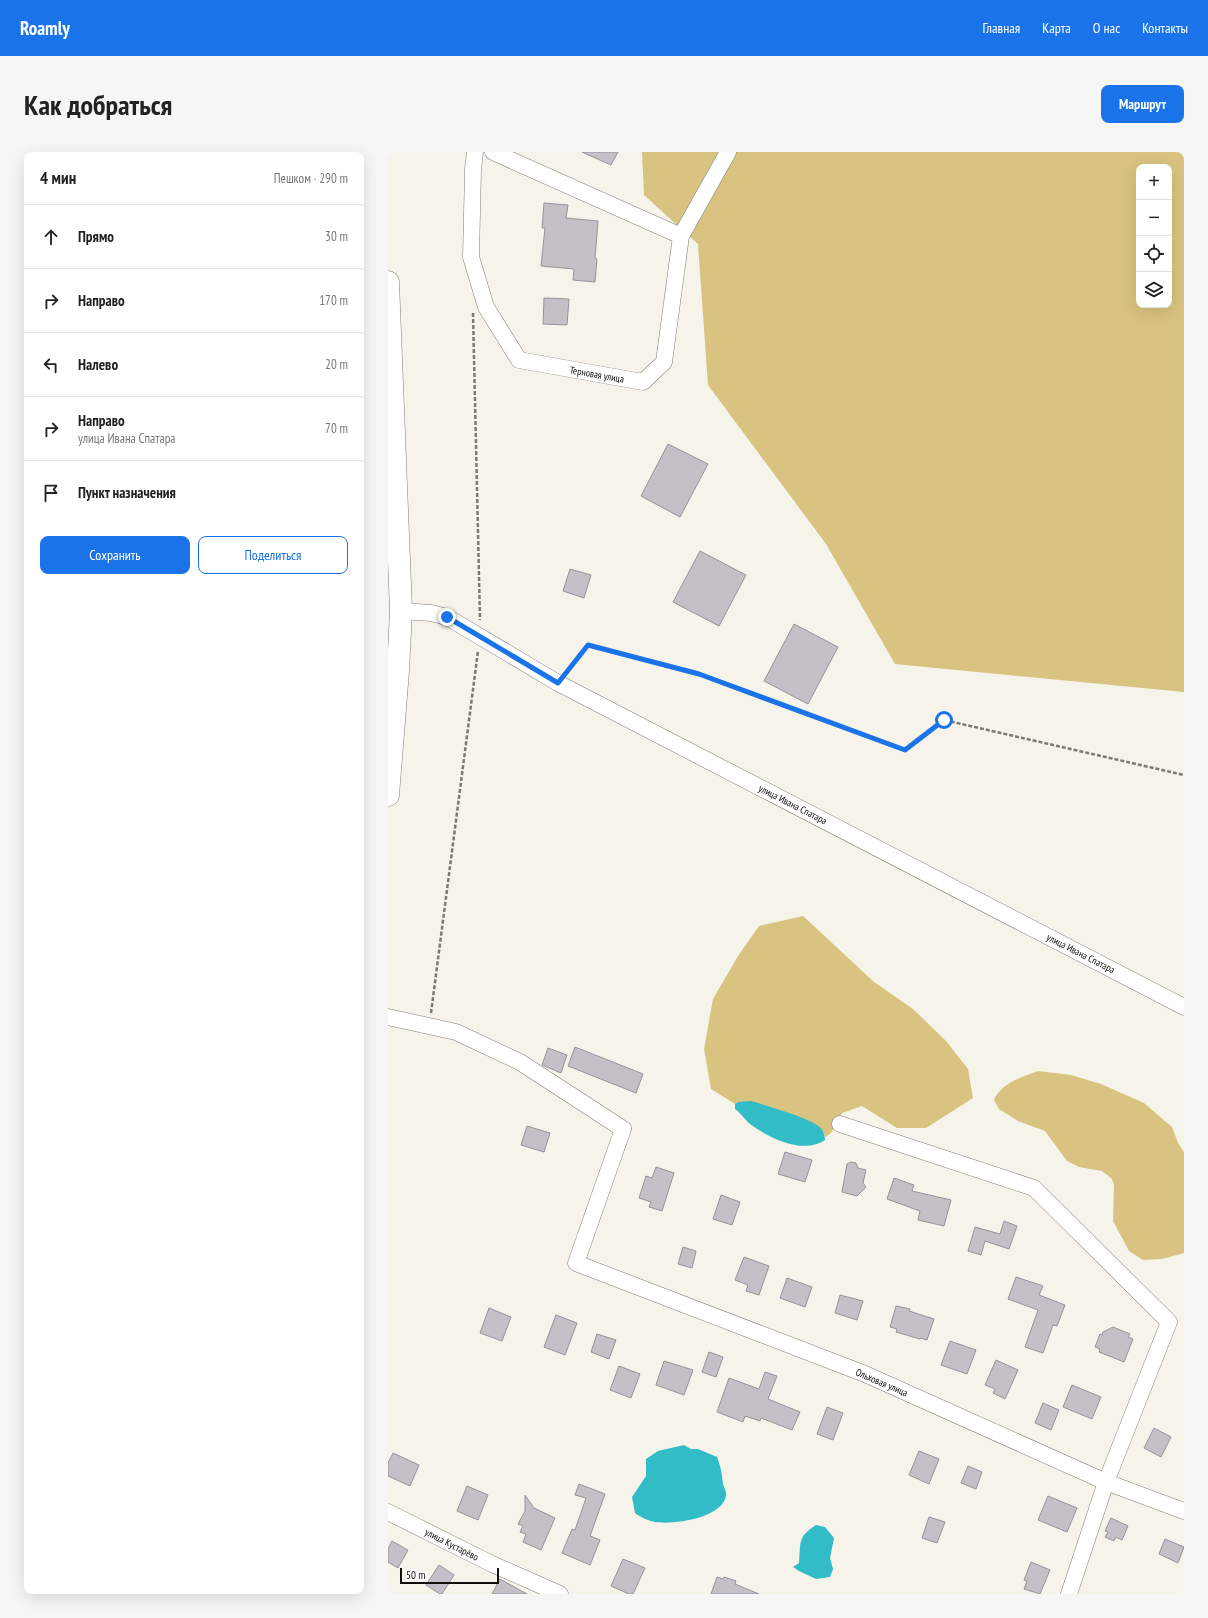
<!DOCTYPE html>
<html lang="ru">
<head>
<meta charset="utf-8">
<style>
	:root { --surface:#fff; --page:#f6f6f6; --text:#222; --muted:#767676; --line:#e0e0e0; --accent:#1a73e8 }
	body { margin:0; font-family:"PT Sans Narrow",sans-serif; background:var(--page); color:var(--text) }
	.controls { position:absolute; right:12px; top:12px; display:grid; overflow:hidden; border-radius:8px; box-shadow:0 4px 16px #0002 }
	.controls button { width:36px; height:36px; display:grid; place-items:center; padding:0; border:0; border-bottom:1px solid var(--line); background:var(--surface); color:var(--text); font:20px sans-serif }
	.scale { position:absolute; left:12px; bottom:10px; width:99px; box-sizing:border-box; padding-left:4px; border:2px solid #100f0c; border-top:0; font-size:11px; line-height:14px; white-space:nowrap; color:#100f0c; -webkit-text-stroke:3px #fff; paint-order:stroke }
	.stop { position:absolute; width:12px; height:12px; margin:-9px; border:3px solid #1a73e8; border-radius:50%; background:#fff }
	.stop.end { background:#1a73e8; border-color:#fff; box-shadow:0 1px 4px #0008 }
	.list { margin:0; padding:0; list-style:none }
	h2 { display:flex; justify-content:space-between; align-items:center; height:52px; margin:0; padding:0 16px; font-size:17px }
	h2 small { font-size:13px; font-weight:400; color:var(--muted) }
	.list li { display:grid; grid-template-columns:26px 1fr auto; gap:12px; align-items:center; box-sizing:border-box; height:64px; padding:0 16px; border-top:1px solid var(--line) }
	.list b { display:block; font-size:15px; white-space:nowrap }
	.list p { margin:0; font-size:13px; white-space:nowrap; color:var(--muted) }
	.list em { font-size:13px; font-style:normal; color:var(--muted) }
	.actions { display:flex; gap:8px; padding:12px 16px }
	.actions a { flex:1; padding:9px 0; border:1px solid var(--accent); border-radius:8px; text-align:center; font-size:14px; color:var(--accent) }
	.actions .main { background:var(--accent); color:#fff }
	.icon { flex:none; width:22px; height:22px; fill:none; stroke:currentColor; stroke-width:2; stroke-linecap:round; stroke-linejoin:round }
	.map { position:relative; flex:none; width:796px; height:1442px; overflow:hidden; border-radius:8px }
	header { display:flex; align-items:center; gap:24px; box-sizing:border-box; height:56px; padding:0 20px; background:var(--accent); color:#fff }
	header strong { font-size:19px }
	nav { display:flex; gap:22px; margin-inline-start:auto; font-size:14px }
	.intro { display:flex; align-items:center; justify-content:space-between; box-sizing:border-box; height:96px; padding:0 24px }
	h1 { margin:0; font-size:28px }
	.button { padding:10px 18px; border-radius:8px; background:var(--accent); color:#fff; font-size:14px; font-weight:700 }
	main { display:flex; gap:24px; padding:0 24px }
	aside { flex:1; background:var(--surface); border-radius:8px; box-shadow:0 4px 16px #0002 }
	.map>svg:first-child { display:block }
</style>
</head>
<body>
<header>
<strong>Roamly</strong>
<nav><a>Главная</a><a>Карта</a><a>О нас</a><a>Контакты</a></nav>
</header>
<div class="intro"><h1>Как добраться</h1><a class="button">Маршрут</a></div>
<main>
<aside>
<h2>4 мин<small>Пешком · 290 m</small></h2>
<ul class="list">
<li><svg class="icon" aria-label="ahead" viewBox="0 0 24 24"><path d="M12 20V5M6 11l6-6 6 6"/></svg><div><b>Прямо</b></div><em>30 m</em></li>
<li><svg class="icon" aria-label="right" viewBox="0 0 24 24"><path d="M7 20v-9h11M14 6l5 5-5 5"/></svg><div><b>Направо</b></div><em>170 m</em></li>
<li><svg class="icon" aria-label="left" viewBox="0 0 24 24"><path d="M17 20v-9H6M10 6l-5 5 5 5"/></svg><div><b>Налево</b></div><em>20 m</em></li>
<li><svg class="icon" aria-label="right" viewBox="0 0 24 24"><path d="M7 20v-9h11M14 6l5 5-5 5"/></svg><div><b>Направо</b><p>улица Ивана Спатара</p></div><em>70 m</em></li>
<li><svg class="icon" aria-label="arrive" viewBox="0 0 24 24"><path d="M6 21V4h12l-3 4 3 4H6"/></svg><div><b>Пункт назначения</b></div></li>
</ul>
<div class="actions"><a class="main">Сохранить</a><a>Поделиться</a></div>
</aside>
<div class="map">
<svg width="796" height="1442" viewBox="0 0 796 1442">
	<rect width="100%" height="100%" fill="#f6f3ea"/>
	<!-- green -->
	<path fill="#d9c381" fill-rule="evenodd" d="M 254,0 L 796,0 L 796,540 L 507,512 L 438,392 L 320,233 L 310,92 L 256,43 ZM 751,15 L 781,15 L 781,153 L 751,153 Z
		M 415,764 L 486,830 L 525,857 L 558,889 L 580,917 L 585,946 L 538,976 L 509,976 L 474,954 L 454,961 L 443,981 L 437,985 L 432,975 L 350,950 L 347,952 L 323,937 L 316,897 L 325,847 L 350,804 L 371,774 Z
		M 650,919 L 683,923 L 713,932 L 756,951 L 784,975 L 790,991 L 796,1000 L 796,1101 L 774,1107 L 755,1108 L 741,1099 L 725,1069 L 726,1033 L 724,1027 L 714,1019 L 691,1015 L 679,1009 L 657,979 L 630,969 L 611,957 L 606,948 C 613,931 634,925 650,919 Z"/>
	<!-- water -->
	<path fill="#31bcc8" d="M 363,949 C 377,953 425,967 433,976 C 435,979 437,984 437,988 C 415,1003 381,986 362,972 C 357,968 353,961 347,957 L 347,952 L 350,950 Z
		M 296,1293 L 303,1297 L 310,1297 L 329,1305 C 333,1315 334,1323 335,1332 C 336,1336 339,1340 338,1344 C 334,1366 285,1373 267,1370 C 261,1369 252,1365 247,1361 L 244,1345 L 258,1324 L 258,1307 L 270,1299 Z
		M 428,1373 L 437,1375 L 446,1386 L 442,1406 L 445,1417 L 442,1425 L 428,1427 L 411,1419 L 405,1415 L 411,1411 C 413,1391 409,1385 428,1373 Z"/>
	<!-- building -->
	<path fill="#c3c0c8" stroke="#96929a" d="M 194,0 L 230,0 L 223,13 Z
		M 156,51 L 180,53 L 178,66 L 210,69 L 207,106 L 209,107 L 207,130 L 185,128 L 186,117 L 153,114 L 157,76 L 154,76 Z
		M 156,146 L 181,147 L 179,173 L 155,172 Z
		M 280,292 L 320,312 L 292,365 L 253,344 Z
		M 312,399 L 358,423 L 331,474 L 285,450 Z
		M 182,417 L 203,423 L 196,446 L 175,439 Z
		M 406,472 L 450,495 L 420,552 L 376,529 Z
		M 187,895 L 255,922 L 248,941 L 180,914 Z
		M 160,896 L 179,903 L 173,921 L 154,913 Z
		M 139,974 L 162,981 L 156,1000 L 133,993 Z
		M 397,1000 L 424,1008 L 417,1030 L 390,1022 Z
		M 463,1010 L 468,1011 L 470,1016 L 478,1018 L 475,1031 L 478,1035 L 469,1044 L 454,1040 L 459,1012 Z
		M 268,1015 L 286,1021 L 274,1059 L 261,1055 L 263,1050 L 251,1046 L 258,1024 L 264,1026 Z
		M 506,1026 L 526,1033 L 524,1039 L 563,1048 L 556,1074 L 530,1068 L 532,1059 L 499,1047 Z
		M 333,1043 L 352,1050 L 344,1073 L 325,1067 Z
		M 616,1069 L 629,1074 L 621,1097 L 597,1089 L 593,1103 L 580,1099 L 587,1075 L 612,1082 Z
		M 295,1095 L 308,1099 L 304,1116 L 290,1112 Z
		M 356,1105 L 381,1114 L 371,1143 L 358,1139 L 360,1133 L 347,1128 Z
		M 628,1125 L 655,1134 L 651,1143 L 677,1153 L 669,1174 L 665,1173 L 655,1201 L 637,1195 L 650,1158 L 620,1147 Z
		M 399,1126 L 424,1135 L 417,1155 L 392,1146 Z
		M 452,1143 L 475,1149 L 469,1168 L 447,1161 Z
		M 508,1154 L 522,1157 L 521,1159 L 546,1167 L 539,1188 L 532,1186 L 532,1187 L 508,1180 L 509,1177 L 502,1175 Z
		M 101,1156 L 123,1165 L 114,1189 L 92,1181 Z
		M 168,1163 L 189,1171 L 177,1203 L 156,1195 Z
		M 725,1175 L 742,1182 L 740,1185 L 745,1187 L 736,1210 L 711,1200 L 712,1197 L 707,1195 L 712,1182 L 714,1183 L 715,1180 Z
		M 209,1182 L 228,1188 L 221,1207 L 203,1200 Z
		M 562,1189 L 588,1198 L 579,1222 L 553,1213 Z
		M 321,1200 L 335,1205 L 328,1225 L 314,1220 Z
		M 608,1208 L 630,1218 L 617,1247 L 605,1241 L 607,1237 L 597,1233 Z
		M 276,1209 L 305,1218 L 296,1243 L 268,1233 Z
		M 231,1214 L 252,1222 L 243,1246 L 222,1238 Z
		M 377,1220 L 389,1224 L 380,1247 L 412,1260 L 404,1278 L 373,1266 L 372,1269 L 357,1264 L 355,1270 L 329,1260 L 341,1226 L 371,1237 Z
		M 684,1233 L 713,1245 L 704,1267 L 675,1255 Z
		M 655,1251 L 671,1258 L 663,1278 L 647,1271 Z
		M 439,1255 L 455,1261 L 445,1288 L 429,1282 Z
		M 766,1276 L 783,1285 L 773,1305 L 756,1296 Z
		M 531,1299 L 551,1307 L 541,1332 L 521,1323 Z
		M 5,1301 L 31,1313 L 22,1334 L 0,1324 L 0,1311 Z
		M 580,1314 L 594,1320 L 588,1337 L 573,1331 Z
		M 191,1332 L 217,1342 L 202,1384 L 212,1388 L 202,1413 L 174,1401 L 184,1377 L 187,1378 L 198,1346 L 187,1343 Z
		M 79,1334 L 100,1343 L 90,1368 L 69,1359 Z
		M 137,1343 L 146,1356 L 167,1366 L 153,1398 L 135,1390 L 138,1382 L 132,1380 L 135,1374 L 130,1372 L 137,1359 Z
		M 660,1344 L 689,1356 L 679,1380 L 650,1368 Z
		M 541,1365 L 557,1370 L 549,1391 L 534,1386 Z
		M 723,1366 L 740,1374 L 734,1388 L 728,1385 L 726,1389 L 717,1385 L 720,1380 L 717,1379 Z
		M 777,1387 L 796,1395 L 790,1411 L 771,1402 Z
		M 4,1389 L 20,1398 L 10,1416 L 0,1410 L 0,1397 Z
		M 235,1407 L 257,1416 L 245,1442 L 241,1442 L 223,1434 Z
		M 643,1410 L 662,1418 L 652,1442 L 636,1437 L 639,1429 L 636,1428 Z
		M 51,1413 L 66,1423 L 54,1442 L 52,1442 L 38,1433 Z
		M 329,1425 L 335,1427 L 336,1425 L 348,1429 L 347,1432 L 371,1442 L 323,1442 Z
		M 112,1427 L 139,1442 L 104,1442 Z"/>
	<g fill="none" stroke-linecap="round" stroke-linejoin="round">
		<defs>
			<path id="minor" d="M 87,0 L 85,18 L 83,105 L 98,155 L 131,208 L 255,230 L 276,210 L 293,84 L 340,0
				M 105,0 L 293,84
				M 13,459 L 43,461 L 59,465 L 170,531 L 796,855
				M 0,865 L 68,880 L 132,910 L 235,977 L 188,1111 L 477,1222 L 718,1330 L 796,1359
				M 452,972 L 646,1036 L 781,1170 L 718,1330 L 681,1442
				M 0,1360 L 104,1412 L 172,1442"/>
			<path id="secondary" d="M 0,130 L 13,459 L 10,519 L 0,643"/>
		</defs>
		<!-- minor casing -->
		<use href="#minor" stroke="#827f77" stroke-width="17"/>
		<!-- secondary casing -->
		<use href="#secondary" stroke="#827f77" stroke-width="23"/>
		<!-- path -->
		<path stroke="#7b7973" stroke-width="2.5" stroke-dasharray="4 2" stroke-linecap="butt" d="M 85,161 L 92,468
			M 178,521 L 200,493 L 311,522 L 517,598 L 556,568 L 796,623
			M 43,861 L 90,499"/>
		<!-- minor -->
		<use href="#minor" stroke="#fff" stroke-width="16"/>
		<!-- secondary -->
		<use href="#secondary" stroke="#fff" stroke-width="22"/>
	</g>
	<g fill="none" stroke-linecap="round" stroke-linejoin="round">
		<!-- route -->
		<path stroke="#1a73e8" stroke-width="5" d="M 59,465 L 170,531 L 200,493 L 311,522 L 517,598 L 556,568"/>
	</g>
	<g text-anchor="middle" stroke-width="3" stroke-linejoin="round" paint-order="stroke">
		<!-- street labels -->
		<g font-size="10" fill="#100f0c" stroke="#fff">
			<text transform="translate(209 222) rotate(10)" y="4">Терновая улица</text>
			<text transform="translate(405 652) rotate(27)" y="4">улица Ивана Спатара</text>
			<text transform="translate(693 801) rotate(27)" y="4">улица Ивана Спатара</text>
			<text transform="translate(494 1230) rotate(23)" y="4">Ольховая улица</text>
			<text transform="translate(64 1392) rotate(27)" y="4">улица Кустарёво</text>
		</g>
	</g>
</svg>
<div class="controls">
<button>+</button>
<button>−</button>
<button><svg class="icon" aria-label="locate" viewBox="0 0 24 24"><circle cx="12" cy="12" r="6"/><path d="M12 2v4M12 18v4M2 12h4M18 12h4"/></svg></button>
<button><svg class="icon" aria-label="layers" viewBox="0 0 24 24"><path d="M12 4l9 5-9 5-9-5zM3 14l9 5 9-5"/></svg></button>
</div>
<div class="scale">50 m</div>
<div class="stop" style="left:556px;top:568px"></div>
<div class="stop end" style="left:59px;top:465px"></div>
</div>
</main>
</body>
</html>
